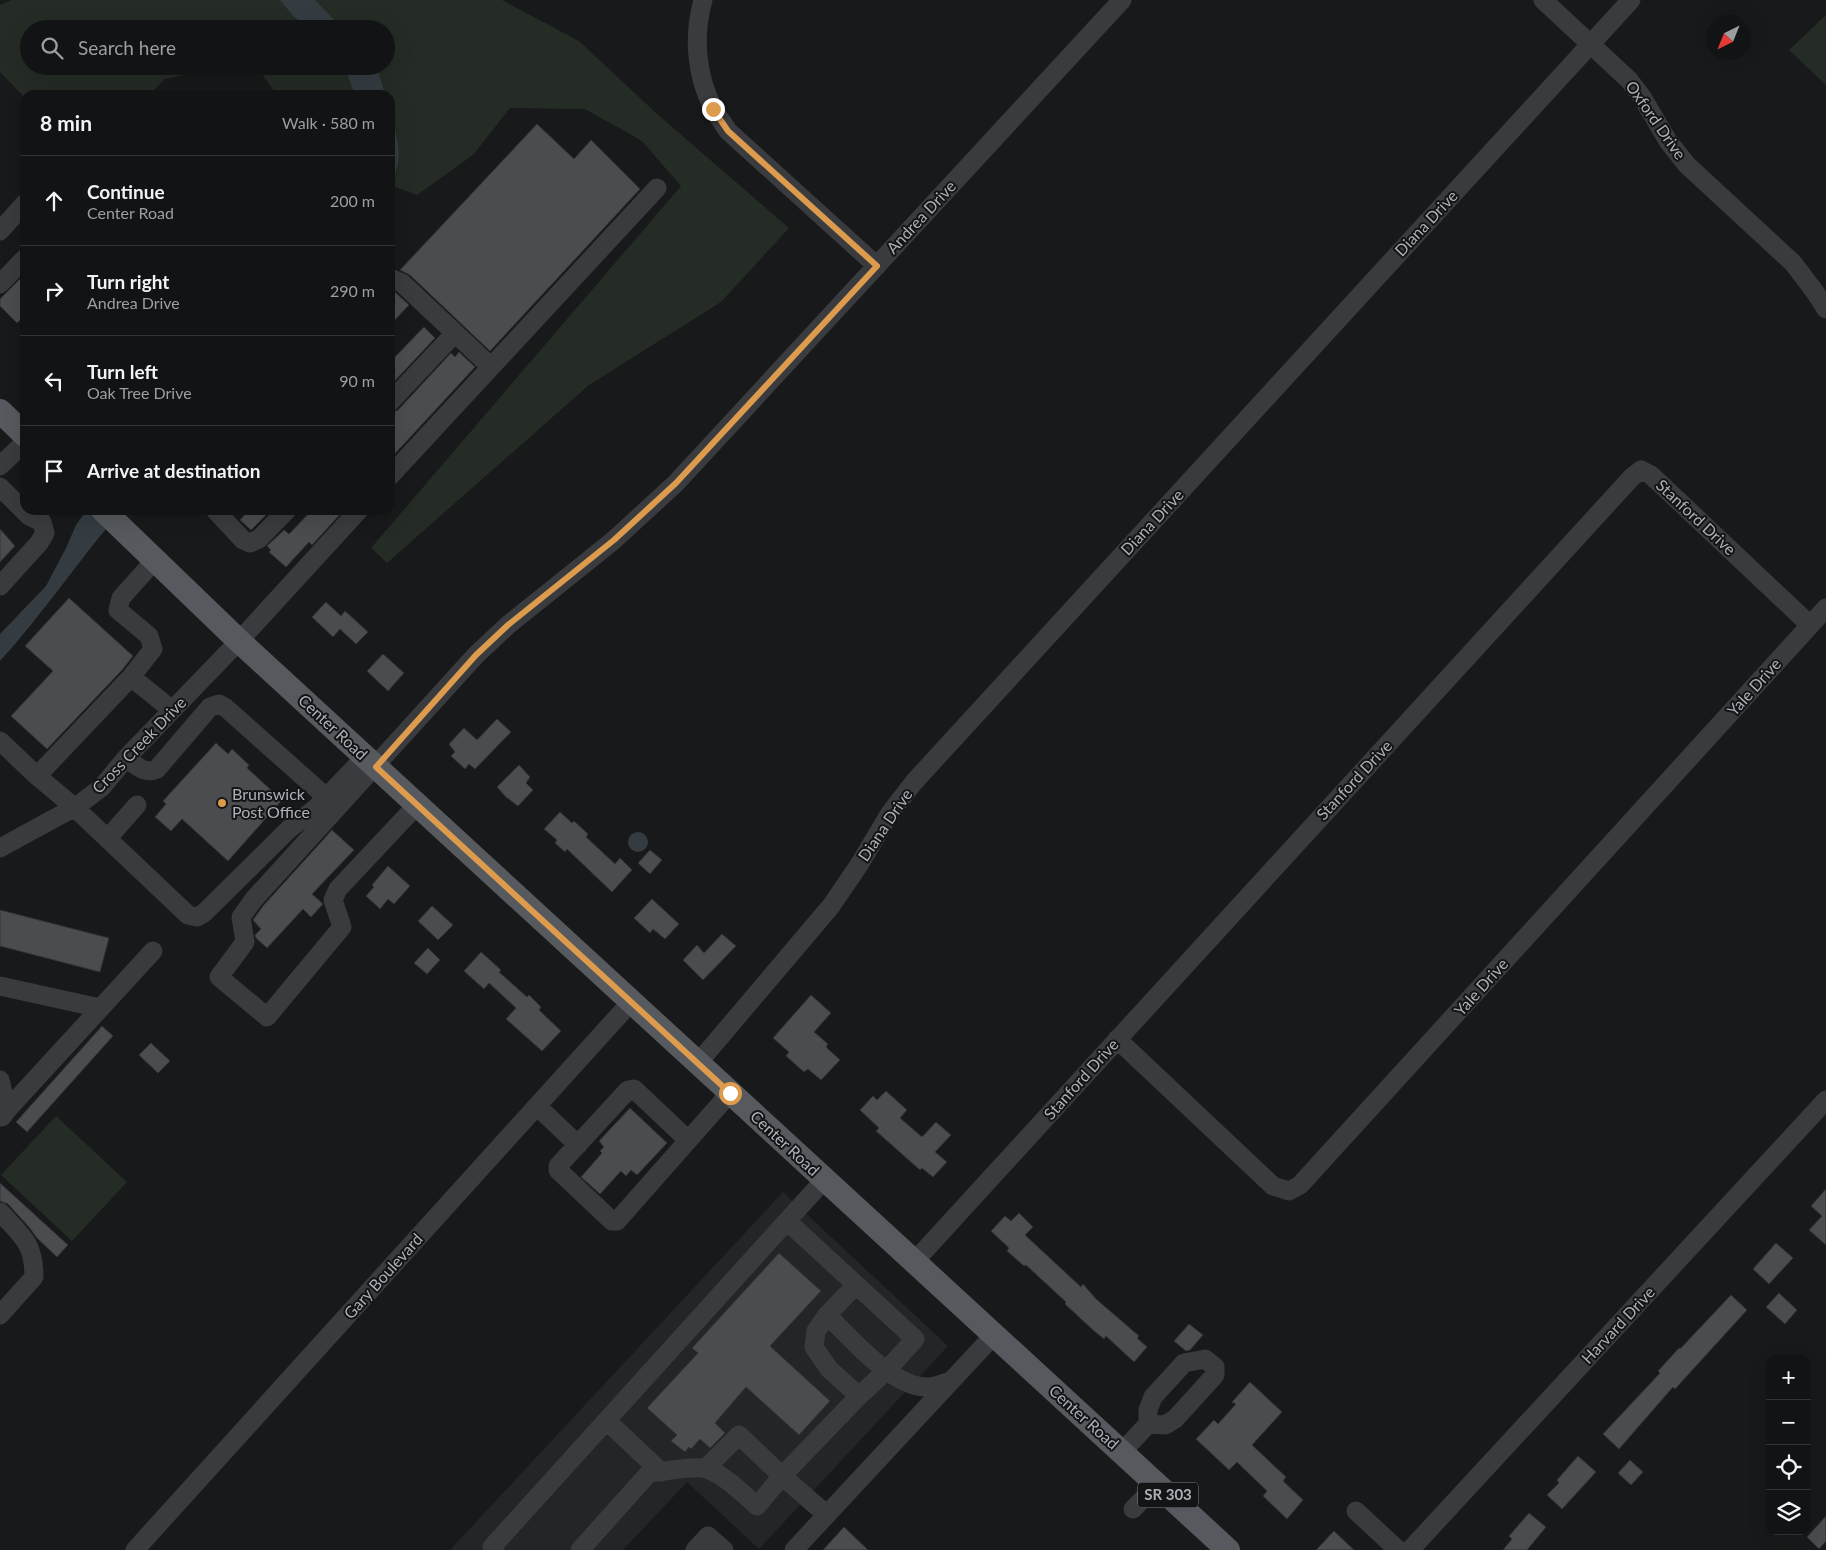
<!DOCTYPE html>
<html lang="en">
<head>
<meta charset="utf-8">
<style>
	:root { --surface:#121314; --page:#1b1c1d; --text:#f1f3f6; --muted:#9c9ea0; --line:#313234 }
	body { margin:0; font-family:Lato,sans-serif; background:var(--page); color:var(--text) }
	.controls { position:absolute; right:15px; bottom:15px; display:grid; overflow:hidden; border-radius:10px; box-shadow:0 5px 20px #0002 }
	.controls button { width:45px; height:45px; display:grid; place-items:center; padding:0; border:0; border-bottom:1px solid var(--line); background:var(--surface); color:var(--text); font:25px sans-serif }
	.compass { position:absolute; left:1706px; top:15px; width:45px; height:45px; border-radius:50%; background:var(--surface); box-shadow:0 5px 20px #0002; rotate:223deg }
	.stop { position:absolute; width:15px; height:15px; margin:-11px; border:4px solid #dd9b4e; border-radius:50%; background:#fff }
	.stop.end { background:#dd9b4e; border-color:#fff; box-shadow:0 1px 5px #0008 }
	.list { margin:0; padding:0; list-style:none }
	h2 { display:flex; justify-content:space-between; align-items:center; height:65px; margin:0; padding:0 20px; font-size:21px }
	h2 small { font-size:16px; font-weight:400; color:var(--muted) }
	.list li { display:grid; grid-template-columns:32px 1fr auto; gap:15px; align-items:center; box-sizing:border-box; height:90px; padding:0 20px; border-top:1px solid var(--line) }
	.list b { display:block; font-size:19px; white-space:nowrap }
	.list p { margin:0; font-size:16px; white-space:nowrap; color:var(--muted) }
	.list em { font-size:16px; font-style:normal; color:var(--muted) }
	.icon { flex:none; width:28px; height:28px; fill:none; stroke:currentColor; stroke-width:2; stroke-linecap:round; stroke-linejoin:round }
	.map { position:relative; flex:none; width:1826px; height:1550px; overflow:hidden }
	.search { position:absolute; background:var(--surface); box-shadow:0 5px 20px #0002; left:20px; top:20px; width:375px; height:55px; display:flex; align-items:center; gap:12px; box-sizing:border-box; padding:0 18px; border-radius:28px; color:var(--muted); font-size:19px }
	.panel { position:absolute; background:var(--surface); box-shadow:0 5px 20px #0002; left:20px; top:90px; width:375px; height:425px; border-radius:15px }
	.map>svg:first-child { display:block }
</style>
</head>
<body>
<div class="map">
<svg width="1826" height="1550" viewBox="0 0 1826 1550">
	<rect width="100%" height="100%" fill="#18191a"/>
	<!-- built -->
	<path fill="#242527" d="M 783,1192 L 948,1346 L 759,1549 L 687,1482 L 623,1550 L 450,1550 Z"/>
	<!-- green -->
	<path fill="#252c25" d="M 11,0 L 502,0 L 579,41 L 656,113 L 789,228 L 721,302 L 589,385 L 387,563 L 371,548 L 681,186 L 642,141 L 585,109 L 510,108 L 473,155 L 417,195 L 390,185 L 390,95 L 277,95 L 256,66 L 386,66 L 386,29 L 29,29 L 29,66 L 214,66 L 209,70 L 165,79 L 149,95 L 25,95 L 25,98 L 0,72 L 0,5 Z
		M 1826,15 L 1826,85 L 1789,50 Z
		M 56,1116 L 127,1182 L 72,1241 L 1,1175 Z"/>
	<!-- water -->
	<path fill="#343c42" d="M 280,0 L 315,0 L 343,29 L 313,29 L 294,17 Z
		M 344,66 L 373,66 L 379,74 L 385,95 L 355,95 Z
		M 390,114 C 398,140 405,158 390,183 Z
		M 87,510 L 122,510 C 79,559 44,613 0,661 L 0,634 L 46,586 L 66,548 L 76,525 Z
		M628 842a10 10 0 1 1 20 0a10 10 0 1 1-20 0Z"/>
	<!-- building -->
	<path fill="#4a4c4f" stroke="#333336" d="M 537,124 L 574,159 L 591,140 L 640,189 L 490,351 L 410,275 L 400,270 Z
		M 25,274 L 25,316 L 17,323 L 0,306 L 0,299 Z
		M 390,290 L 396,293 L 409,305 L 390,325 Z
		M 424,327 L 435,338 L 390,386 L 390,362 Z
		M 459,352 L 475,367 L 390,459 L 390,413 L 398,410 L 451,353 L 455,357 Z
		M 249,510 L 271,510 L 251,530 L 240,520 Z
		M 312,510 L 344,510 L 312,545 L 309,542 L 286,567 L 269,552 L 271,550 L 267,546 L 284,530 L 289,534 Z
		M 0,529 L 15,546 L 0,562 Z
		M 69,598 L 133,656 L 122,670 L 47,749 L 11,716 L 53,671 L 25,646 Z
		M 326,602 L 341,616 L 345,611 L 368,632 L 356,644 L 340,629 L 333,637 L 312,617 Z
		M 383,654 L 404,673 L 388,691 L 367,671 Z
		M 497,719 L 511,732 L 475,769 L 469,764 L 465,769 L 451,756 L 455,752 L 449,744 L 464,728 L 477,740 Z
		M 216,743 L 228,754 L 232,749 L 249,765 L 247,768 L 282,800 L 228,861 L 182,819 L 171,831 L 155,817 L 166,804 L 163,801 Z
		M 519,765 L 530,777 L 526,783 L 533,790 L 518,806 L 506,797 L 497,787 Z
		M 560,812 L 572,823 L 574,821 L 588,834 L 586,837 L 615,864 L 620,858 L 632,870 L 612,892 L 567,849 L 565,852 L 555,843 L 557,840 L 544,829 Z
		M 332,830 L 354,850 L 312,894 L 323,904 L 311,917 L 303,909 L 267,948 L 256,938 L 255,935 L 261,929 L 253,920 L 263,906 Z
		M 650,850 L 662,860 L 650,874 L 638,863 Z
		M 388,866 L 410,886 L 394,904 L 388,899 L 380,909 L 366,896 L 374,887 L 372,885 Z
		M 652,899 L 679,924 L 665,939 L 653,929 L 650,933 L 634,918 Z
		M 432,906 L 453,925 L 438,940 L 418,921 Z
		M 0,910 L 109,938 L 100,972 L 0,946 Z
		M 722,934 L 736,946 L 703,980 L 683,960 L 697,945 L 704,953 Z
		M 428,948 L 440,960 L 427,974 L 414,963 Z
		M 481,952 L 501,970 L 499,972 L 527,997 L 529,995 L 541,1007 L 539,1010 L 561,1031 L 542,1051 L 506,1019 L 516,1008 L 489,983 L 484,989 L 464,971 Z
		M 811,995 L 831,1013 L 814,1032 L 828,1044 L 826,1047 L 840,1060 L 821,1080 L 808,1069 L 804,1072 L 786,1056 L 789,1052 L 773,1038 Z
		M 102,1026 L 113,1036 L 27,1132 L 16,1122 Z
		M 151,1043 L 170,1061 L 158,1073 L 139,1055 Z
		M 886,1091 L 907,1110 L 900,1118 L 922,1137 L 936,1122 L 951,1135 L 935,1152 L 947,1162 L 933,1177 L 922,1168 L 920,1170 L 876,1131 L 879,1128 L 860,1110 L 873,1096 L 877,1100 Z
		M 630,1108 L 667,1143 L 637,1175 L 631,1170 L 626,1176 L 621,1171 L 600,1194 L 581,1177 L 602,1153 L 600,1151 L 604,1147 L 599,1141 Z
		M 0,1183 L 68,1245 L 57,1257 L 37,1238 L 29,1227 L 8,1204 L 0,1201 Z
		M 1826,1189 L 1826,1245 L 1809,1230 L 1822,1216 L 1811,1206 Z
		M 1019,1213 L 1033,1227 L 1025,1235 L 1081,1287 L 1083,1284 L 1096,1299 L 1139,1336 L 1137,1338 L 1147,1347 L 1134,1362 L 1106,1336 L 1104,1339 L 1093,1330 L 1065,1304 L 1066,1302 L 1026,1265 L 1024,1266 L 1007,1251 L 1009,1248 L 991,1231 L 1005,1216 L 1011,1221 Z
		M 1776,1243 L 1793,1258 L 1769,1284 L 1753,1269 Z
		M 779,1253 L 821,1291 L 770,1346 L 830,1401 L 799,1435 L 746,1387 L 715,1423 L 725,1433 L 710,1448 L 700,1439 L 691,1449 L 689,1447 L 685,1452 L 671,1441 L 677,1435 L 647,1408 L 698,1353 L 692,1348 Z
		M 1779,1293 L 1797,1310 L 1785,1324 L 1766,1307 Z
		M 1731,1295 L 1747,1310 L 1675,1389 L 1673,1387 L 1619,1449 L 1603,1434 L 1660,1373 L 1658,1371 L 1679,1348 L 1680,1349 Z
		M 1189,1324 L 1203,1335 L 1190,1350 L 1186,1351 L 1174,1341 Z
		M 1250,1382 L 1282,1412 L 1252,1445 L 1286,1477 L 1283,1481 L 1303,1500 L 1287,1519 L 1263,1496 L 1267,1491 L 1237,1462 L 1229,1470 L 1196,1439 L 1214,1420 L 1218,1424 L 1236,1404 L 1232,1402 Z
		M 1578,1456 L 1596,1472 L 1562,1509 L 1547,1495 L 1559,1483 L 1557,1480 Z
		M 1630,1460 L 1643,1472 L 1631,1485 L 1618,1473 Z
		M 1529,1513 L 1546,1527 L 1527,1550 L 1503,1550 L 1512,1539 L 1509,1536 Z
		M 1826,1516 L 1826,1541 L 1819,1549 L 1807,1537 Z
		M 844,1527 L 868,1550 L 823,1550 Z
		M 1334,1531 L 1354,1550 L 1316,1550 Z"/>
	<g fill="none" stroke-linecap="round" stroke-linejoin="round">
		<!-- minor -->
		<path stroke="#3a3b3f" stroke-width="19" d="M 703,0 C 693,36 696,75 713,108 C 717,116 723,123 728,131 L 877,266
			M 1543,0 L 1629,80 L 1642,97 L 1668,141 L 1687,165 L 1793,263 L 1815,292 L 1826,309
			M 0,231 L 25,203
			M 390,278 L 402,283 L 491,367
			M 0,284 L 25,258
			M 390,402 L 455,333
			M 0,466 L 25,442
			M 390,476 L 657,188
			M 0,487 L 29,516 L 42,522
			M 215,510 L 243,540 L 250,543 L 259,539 L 287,510
			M 155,560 L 121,598 L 118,610 L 149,636 L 153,649 L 131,677 L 172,710
			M 0,586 L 39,543 L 45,533 L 42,522
			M 131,677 L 37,776 L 74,807 L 188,915 L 197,917 L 204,913 L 289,829 L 316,808 L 366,756
			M 0,741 L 37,776
			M 126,758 C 136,765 144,775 157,769 L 210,707 L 219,704 L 226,708 L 326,797
			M 417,805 L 338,889 L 333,900 L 342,927 L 267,1017 L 219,977 L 245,942 L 241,917 L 254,899 L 476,655 L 508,625 L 614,540 L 676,483 L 1122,0
			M 107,839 L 137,805
			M 0,848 L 77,806 L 102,787 L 126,758 L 239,641 L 359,510
			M 0,986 L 100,1008
			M 1117,1039 L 1273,1186 L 1289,1191 L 1300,1185 L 1826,608
			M 698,1063 L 831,906 L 859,865 L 890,813 L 914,782 L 1631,0
			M 0,1080 L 7,1110 L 2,1117
			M 537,1106 L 578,1145
			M 7,1110 L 153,951
			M 688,1140 L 634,1089 L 628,1090 L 558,1166 L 558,1170 L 612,1221 L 617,1221 L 730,1093
			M 0,1212 C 22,1236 34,1243 34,1277 L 0,1315
			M 787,1221 L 825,1179
			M 914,1262 L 1632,477 L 1641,470 L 1651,475 L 1810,625
			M 827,1315 L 855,1286
			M 607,1421 L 661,1472
			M 1122,1452 L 1148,1424 L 1165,1425 L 1175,1419 L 1215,1375 L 1215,1367 L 1205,1359 L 1184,1363 L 1153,1397 L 1148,1410 L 1148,1424
			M 1133,1509 L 1157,1485
			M 1356,1511 L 1398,1550
			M 827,1515 L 782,1476 L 859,1396 L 829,1369 L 814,1347 L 816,1331 L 827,1315 C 851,1338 890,1385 925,1387 C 933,1388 943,1383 951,1381
			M 135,1550 L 631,1002
			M 495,1550 L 492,1547 L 787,1221 L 915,1339 L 886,1371 L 859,1396
			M 580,1550 L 649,1473 C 662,1472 696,1465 707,1469 C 726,1476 742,1493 757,1506 L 782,1476 L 739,1435 L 706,1468
			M 695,1550 L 708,1536 L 724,1550
			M 794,1550 L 994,1335
			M 1410,1550 L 1826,1100"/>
		<!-- major -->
		<path stroke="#56595d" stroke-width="24" d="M 0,411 L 25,435
			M 103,510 L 239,641 L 1228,1550"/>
	</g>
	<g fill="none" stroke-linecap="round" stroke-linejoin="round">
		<!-- route -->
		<path stroke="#dd9b4e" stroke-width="6" d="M 713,109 L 728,131 L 877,266 L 676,483 L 614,540 L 508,625 L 476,655 L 376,767 L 730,1093"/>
	</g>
	<!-- markers -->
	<circle fill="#dd9b4e" stroke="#131415" stroke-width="2" cx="222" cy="803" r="5"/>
	<g text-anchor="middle" stroke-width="4" stroke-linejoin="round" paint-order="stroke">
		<!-- shield labels -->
		<rect fill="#131415" stroke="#7e8287" stroke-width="1" x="1138" y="1482.5" width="60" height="25" rx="4"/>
		<g font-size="15" font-weight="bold" fill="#acb1b8">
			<text x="1168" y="1500">SR 303</text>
		</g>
		<!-- street labels -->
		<g font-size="16" fill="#acb1b8" stroke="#131415">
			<text transform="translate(1656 120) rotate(55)" y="6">Oxford Drive</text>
			<text transform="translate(921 217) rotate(-47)" y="6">Andrea Drive</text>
			<text transform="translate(1426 223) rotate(-47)" y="6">Diana Drive</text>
			<text transform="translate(1696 517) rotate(43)" y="6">Stanford Drive</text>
			<text transform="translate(1152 522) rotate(-47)" y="6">Diana Drive</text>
			<text transform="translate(1754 687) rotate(-48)" y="6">Yale Drive</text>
			<text transform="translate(333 727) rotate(43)" y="6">Center Road</text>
			<text transform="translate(139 745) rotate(-46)" y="6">Cross Creek Drive</text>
			<text transform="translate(1354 780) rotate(-47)" y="6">Stanford Drive</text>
			<text transform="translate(885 825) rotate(-56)" y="6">Diana Drive</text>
			<text transform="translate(1481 987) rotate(-48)" y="6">Yale Drive</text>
			<text transform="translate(1081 1079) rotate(-48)" y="6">Stanford Drive</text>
			<text transform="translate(785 1143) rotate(43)" y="6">Center Road</text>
			<text transform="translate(383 1276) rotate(-48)" y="6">Gary Boulevard</text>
			<text transform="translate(1618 1325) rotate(-47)" y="6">Harvard Drive</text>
			<text transform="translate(1084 1417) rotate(42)" y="6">Center Road</text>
		</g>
		<!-- poi labels -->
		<g font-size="16" fill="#acb1b8" stroke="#131415" text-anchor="start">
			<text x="232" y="800">Brunswick<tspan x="232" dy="18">Post Office</tspan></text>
		</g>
	</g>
</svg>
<div class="controls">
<button>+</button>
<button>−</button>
<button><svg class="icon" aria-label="locate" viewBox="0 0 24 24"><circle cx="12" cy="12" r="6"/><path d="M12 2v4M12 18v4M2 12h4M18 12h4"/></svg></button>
<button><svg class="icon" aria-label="layers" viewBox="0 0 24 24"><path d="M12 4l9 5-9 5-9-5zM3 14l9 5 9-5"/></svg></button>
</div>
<svg class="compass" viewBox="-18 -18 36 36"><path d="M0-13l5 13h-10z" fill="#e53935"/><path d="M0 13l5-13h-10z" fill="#9c9ea0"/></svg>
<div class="stop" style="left:730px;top:1093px"></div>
<div class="stop end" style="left:713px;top:109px"></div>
<div class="search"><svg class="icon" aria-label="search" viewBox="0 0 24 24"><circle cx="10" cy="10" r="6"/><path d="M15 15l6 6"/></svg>Search here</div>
<section class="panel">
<h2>8 min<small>Walk · 580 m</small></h2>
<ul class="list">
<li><svg class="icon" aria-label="ahead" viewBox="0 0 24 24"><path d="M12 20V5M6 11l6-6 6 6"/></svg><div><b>Continue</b><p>Center Road</p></div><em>200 m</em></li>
<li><svg class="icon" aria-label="right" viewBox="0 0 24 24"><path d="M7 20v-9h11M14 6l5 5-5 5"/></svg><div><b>Turn right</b><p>Andrea Drive</p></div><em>290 m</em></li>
<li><svg class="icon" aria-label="left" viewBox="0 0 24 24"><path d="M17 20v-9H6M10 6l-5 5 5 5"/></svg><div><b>Turn left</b><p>Oak Tree Drive</p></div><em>90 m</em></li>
<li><svg class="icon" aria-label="arrive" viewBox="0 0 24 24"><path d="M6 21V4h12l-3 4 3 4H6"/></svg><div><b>Arrive at destination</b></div></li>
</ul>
</section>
</div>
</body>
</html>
